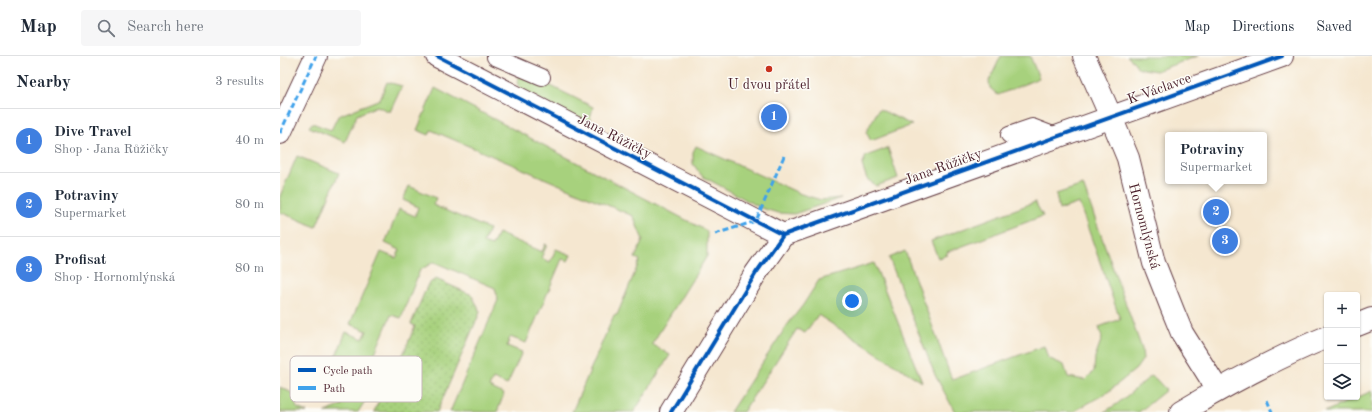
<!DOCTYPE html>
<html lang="en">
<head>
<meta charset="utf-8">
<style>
	:root { --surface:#fff; --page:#f6f6f7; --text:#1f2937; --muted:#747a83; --line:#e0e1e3; --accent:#c8321e }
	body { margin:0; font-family:"Old Standard TT",serif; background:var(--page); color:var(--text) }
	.controls { position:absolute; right:12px; bottom:12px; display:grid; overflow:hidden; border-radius:4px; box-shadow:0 1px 3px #0004 }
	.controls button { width:36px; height:36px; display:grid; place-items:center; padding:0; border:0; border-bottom:1px solid var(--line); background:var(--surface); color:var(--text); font:20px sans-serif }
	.you { position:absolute; left:572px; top:245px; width:14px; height:14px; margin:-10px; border:3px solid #fff; border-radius:50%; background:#1a73e8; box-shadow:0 0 0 6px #1a73e833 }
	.badge { display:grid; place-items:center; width:26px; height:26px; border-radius:50%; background:var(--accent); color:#fff; font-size:13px; font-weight:700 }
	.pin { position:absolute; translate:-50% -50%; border:2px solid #fff; box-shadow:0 1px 4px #0006 }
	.popup { position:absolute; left:885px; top:76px; width:102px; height:52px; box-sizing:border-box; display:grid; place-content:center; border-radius:4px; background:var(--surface); filter:drop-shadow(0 1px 3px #0005); font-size:13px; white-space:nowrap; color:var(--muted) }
	.popup b { font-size:15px; color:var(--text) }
	.popup::after { content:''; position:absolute; left:50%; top:100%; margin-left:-8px; border:8px solid transparent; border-top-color:var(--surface) }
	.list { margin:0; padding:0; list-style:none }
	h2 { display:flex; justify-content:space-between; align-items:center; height:52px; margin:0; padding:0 16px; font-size:17px }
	h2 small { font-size:13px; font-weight:400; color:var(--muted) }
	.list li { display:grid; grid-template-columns:26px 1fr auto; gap:12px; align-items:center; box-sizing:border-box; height:64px; padding:0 16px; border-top:1px solid var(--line) }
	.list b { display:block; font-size:15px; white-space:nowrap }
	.list p { margin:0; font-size:13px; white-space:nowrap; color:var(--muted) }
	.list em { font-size:13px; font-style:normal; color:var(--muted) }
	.icon { flex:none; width:22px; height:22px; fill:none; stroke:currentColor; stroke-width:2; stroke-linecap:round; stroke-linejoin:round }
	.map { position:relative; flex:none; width:1092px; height:356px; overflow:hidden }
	header { display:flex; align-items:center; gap:24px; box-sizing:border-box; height:56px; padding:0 20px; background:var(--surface); border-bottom:1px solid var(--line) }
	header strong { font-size:19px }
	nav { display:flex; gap:22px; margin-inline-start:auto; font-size:14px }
	.search { width:280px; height:36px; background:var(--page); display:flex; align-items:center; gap:10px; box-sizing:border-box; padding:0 14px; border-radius:4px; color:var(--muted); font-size:15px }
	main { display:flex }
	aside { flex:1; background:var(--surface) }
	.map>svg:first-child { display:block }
</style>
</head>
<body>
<header>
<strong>Map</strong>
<div class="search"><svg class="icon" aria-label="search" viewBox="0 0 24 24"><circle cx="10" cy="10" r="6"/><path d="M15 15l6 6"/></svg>Search here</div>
<nav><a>Map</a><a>Directions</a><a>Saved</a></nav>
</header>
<main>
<aside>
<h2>Nearby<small>3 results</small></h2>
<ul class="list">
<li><span class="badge" style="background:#3f7fe0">1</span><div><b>Dive Travel</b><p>Shop · Jana Růžičky</p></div><em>40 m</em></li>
<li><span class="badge" style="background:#3f7fe0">2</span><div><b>Potraviny</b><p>Supermarket</p></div><em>80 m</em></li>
<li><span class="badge" style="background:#3f7fe0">3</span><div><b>Profisat</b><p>Shop · Hornomlýnská</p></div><em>80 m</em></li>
</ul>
</aside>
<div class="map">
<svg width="1092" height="356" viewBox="0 0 1092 356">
	<defs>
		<pattern id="park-dots" width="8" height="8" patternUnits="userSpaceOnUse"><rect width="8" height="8" fill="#a7d17d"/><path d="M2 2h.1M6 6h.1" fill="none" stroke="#91b36c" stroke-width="1.8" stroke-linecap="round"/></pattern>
	</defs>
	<rect width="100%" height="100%" fill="#fdfcf7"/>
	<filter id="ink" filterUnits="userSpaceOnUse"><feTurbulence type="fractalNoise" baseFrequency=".025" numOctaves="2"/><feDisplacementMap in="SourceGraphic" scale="8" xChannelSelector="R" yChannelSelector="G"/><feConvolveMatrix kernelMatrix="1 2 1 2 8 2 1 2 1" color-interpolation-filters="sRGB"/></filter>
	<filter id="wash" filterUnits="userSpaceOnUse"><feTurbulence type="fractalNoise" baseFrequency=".012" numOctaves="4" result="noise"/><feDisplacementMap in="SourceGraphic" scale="16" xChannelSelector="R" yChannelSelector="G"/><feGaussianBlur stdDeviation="0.9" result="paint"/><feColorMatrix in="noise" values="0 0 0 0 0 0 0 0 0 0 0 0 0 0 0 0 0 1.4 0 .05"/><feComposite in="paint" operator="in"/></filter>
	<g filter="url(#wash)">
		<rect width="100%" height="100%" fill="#f5e7d0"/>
		<!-- grass -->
		<path fill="#a7d17d" stroke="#787854" d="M 721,0 L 750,0 L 759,22 L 718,39 L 710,32 L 709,25 Z
			M 847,0 L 918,0 L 876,15 L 858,12 L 854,6 Z
			M 240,18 L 251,20 L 313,51 L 308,70 L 241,34 L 237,27 Z
			M 107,26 L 122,30 L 110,56 L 97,50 L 77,59 L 65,86 L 29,71 L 32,67 L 51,74 L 58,60 L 100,43 Z
			M 155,32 L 427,175 L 427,200 L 372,288 L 390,299 L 354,356 L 292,356 L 334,259 L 337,259 L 360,204 L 355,202 L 363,184 L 353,160 L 151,74 L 149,79 L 137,74 Z
			M 599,53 L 632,69 L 591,85 L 586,76 Z
			M 416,90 L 521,138 L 541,144 L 561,142 L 514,158 L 498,157 L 481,152 L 422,120 L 413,108 L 413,96 Z
			M 608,92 L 618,122 L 596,130 L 587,123 L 582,109 L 586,100 Z
			M 17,100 L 59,117 L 36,171 L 0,156 L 0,140 Z
			M 803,129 L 862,293 L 863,303 L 856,313 L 828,336 L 793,356 L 675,356 L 655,319 L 609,202 L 625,195 L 672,324 L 764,290 L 768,302 L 784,309 L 788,321 L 805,324 L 814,315 L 815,301 L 822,282 L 819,271 L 840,263 L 799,147 L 779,154 L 776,138 Z
			M 129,130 L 156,142 L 153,149 L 209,173 L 203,187 L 212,190 L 218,177 L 262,196 L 265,188 L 267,189 L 261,202 L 270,206 L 276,193 L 291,199 L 288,205 L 282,203 L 246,287 L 230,281 L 227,290 L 242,296 L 227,329 L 213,323 L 209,331 L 224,338 L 217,356 L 170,356 L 218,244 L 215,232 L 154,206 L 140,214 L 121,262 L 111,259 L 92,304 L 100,309 L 85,345 L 78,356 L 45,356 L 61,350 L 76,314 L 54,305 L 66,276 L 83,283 L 87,275 L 70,268 L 101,196 L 116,202 L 120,194 L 105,187 L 119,153 L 135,160 L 138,151 L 123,144 Z
			M 755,146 L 763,160 L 667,196 L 667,199 L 658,202 L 651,185 Z
			M 594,207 L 642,326 L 538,259 L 525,277 L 517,273 L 463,356 L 450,356 L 508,268 L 523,249 L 539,224 Z
			M 871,320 L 876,323 L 886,334 L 859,356 L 824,356 L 837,348 Z
			M 0,331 L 16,339 L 14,343 L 17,352 L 27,356 L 0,356 Z
			M 1092,335 L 1092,356 L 1044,356 Z"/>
		<!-- park -->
		<path fill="url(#park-dots)" stroke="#787854" d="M 156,223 L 192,239 L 200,256 L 157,356 L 94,356 L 112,314 L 116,315 L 135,270 L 131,268 L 148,228 Z"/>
	</g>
	<g filter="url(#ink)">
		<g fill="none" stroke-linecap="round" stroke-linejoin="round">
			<defs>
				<path id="lane" d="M 215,1 L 262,21
					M 729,79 L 752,71 L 778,81"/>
				<path id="street" d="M 157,0 L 503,179
					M 804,0 L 831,61 L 848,102 L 874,207 L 893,255 L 902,277 L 938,334
					M 0,77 L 36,0
					M 391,356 L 476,217 L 503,179 L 1002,0"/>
				<path id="secondary" d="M 1077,269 L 1092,263
					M 901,356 C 948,328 996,302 1047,281"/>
			</defs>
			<!-- lane casing -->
			<use href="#lane" stroke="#643d44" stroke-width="18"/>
			<!-- street casing -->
			<use href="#street" stroke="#643d44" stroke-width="24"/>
			<!-- secondary casing -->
			<use href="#secondary" stroke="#643d44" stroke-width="24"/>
			<!-- lane -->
			<use href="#lane" stroke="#fff" stroke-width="16"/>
			<!-- street -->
			<use href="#street" stroke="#fff" stroke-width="22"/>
			<!-- secondary -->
			<use href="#secondary" stroke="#fff" stroke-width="22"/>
			<!-- quiet -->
			<path stroke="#40a2eb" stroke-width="3" stroke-dasharray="6 3" stroke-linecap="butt" d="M 0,77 L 36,0
				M 435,178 L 476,165 L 504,100
				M 987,344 L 992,356"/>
			<defs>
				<path id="cycleway" d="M 157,0 L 503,179
					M 391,356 L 476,217 L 503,179 L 1002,0"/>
			</defs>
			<!-- cycleway casing -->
			<use href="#cycleway" stroke="#fdfcf7" stroke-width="6"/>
			<!-- cycleway -->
			<use href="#cycleway" stroke="#0057b8" stroke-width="4"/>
		</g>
	</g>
	<!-- markers -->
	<circle fill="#c8321e" stroke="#fdfcf7" stroke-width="1.5" cx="489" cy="13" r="4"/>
	<g text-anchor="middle" stroke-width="3" stroke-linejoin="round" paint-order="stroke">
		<!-- poi labels -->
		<g font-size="14" fill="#4a1f2b" stroke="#fdfcf7">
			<text x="489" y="33">U dvou přátel</text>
		</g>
		<!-- street labels -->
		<g font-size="14" fill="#4a1f2b" stroke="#fdfcf7">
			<text transform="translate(879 32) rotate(-20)" y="5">K Václavce</text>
			<text transform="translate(335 80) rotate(27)" y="5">Jana Růžičky</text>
			<text transform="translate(663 110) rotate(-20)" y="5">Jana Růžičky</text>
			<text transform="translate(865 170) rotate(75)" y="5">Hornomlýnská</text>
		</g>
	</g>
	<!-- legend -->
	<rect x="10" y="300" width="132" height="46" rx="6" fill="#fdfcf7" stroke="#c7baba" stroke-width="1"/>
	<rect x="18" y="312" width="18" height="4" fill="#0057b8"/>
	<rect x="18" y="330" width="18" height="4" fill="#40a2eb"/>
	<g font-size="11" fill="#4a1f2b">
		<text x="43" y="318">Cycle path</text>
		<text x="43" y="336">Path</text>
	</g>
</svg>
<div class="controls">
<button>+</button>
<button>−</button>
<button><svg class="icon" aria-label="layers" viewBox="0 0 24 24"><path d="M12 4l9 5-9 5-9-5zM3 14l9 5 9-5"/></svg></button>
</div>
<div class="you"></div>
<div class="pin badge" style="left:494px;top:61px;background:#3f7fe0">1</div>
<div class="pin badge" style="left:936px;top:156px;background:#3f7fe0">2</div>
<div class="popup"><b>Potraviny</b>Supermarket</div>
<div class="pin badge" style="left:945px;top:185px;background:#3f7fe0">3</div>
</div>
</main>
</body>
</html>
